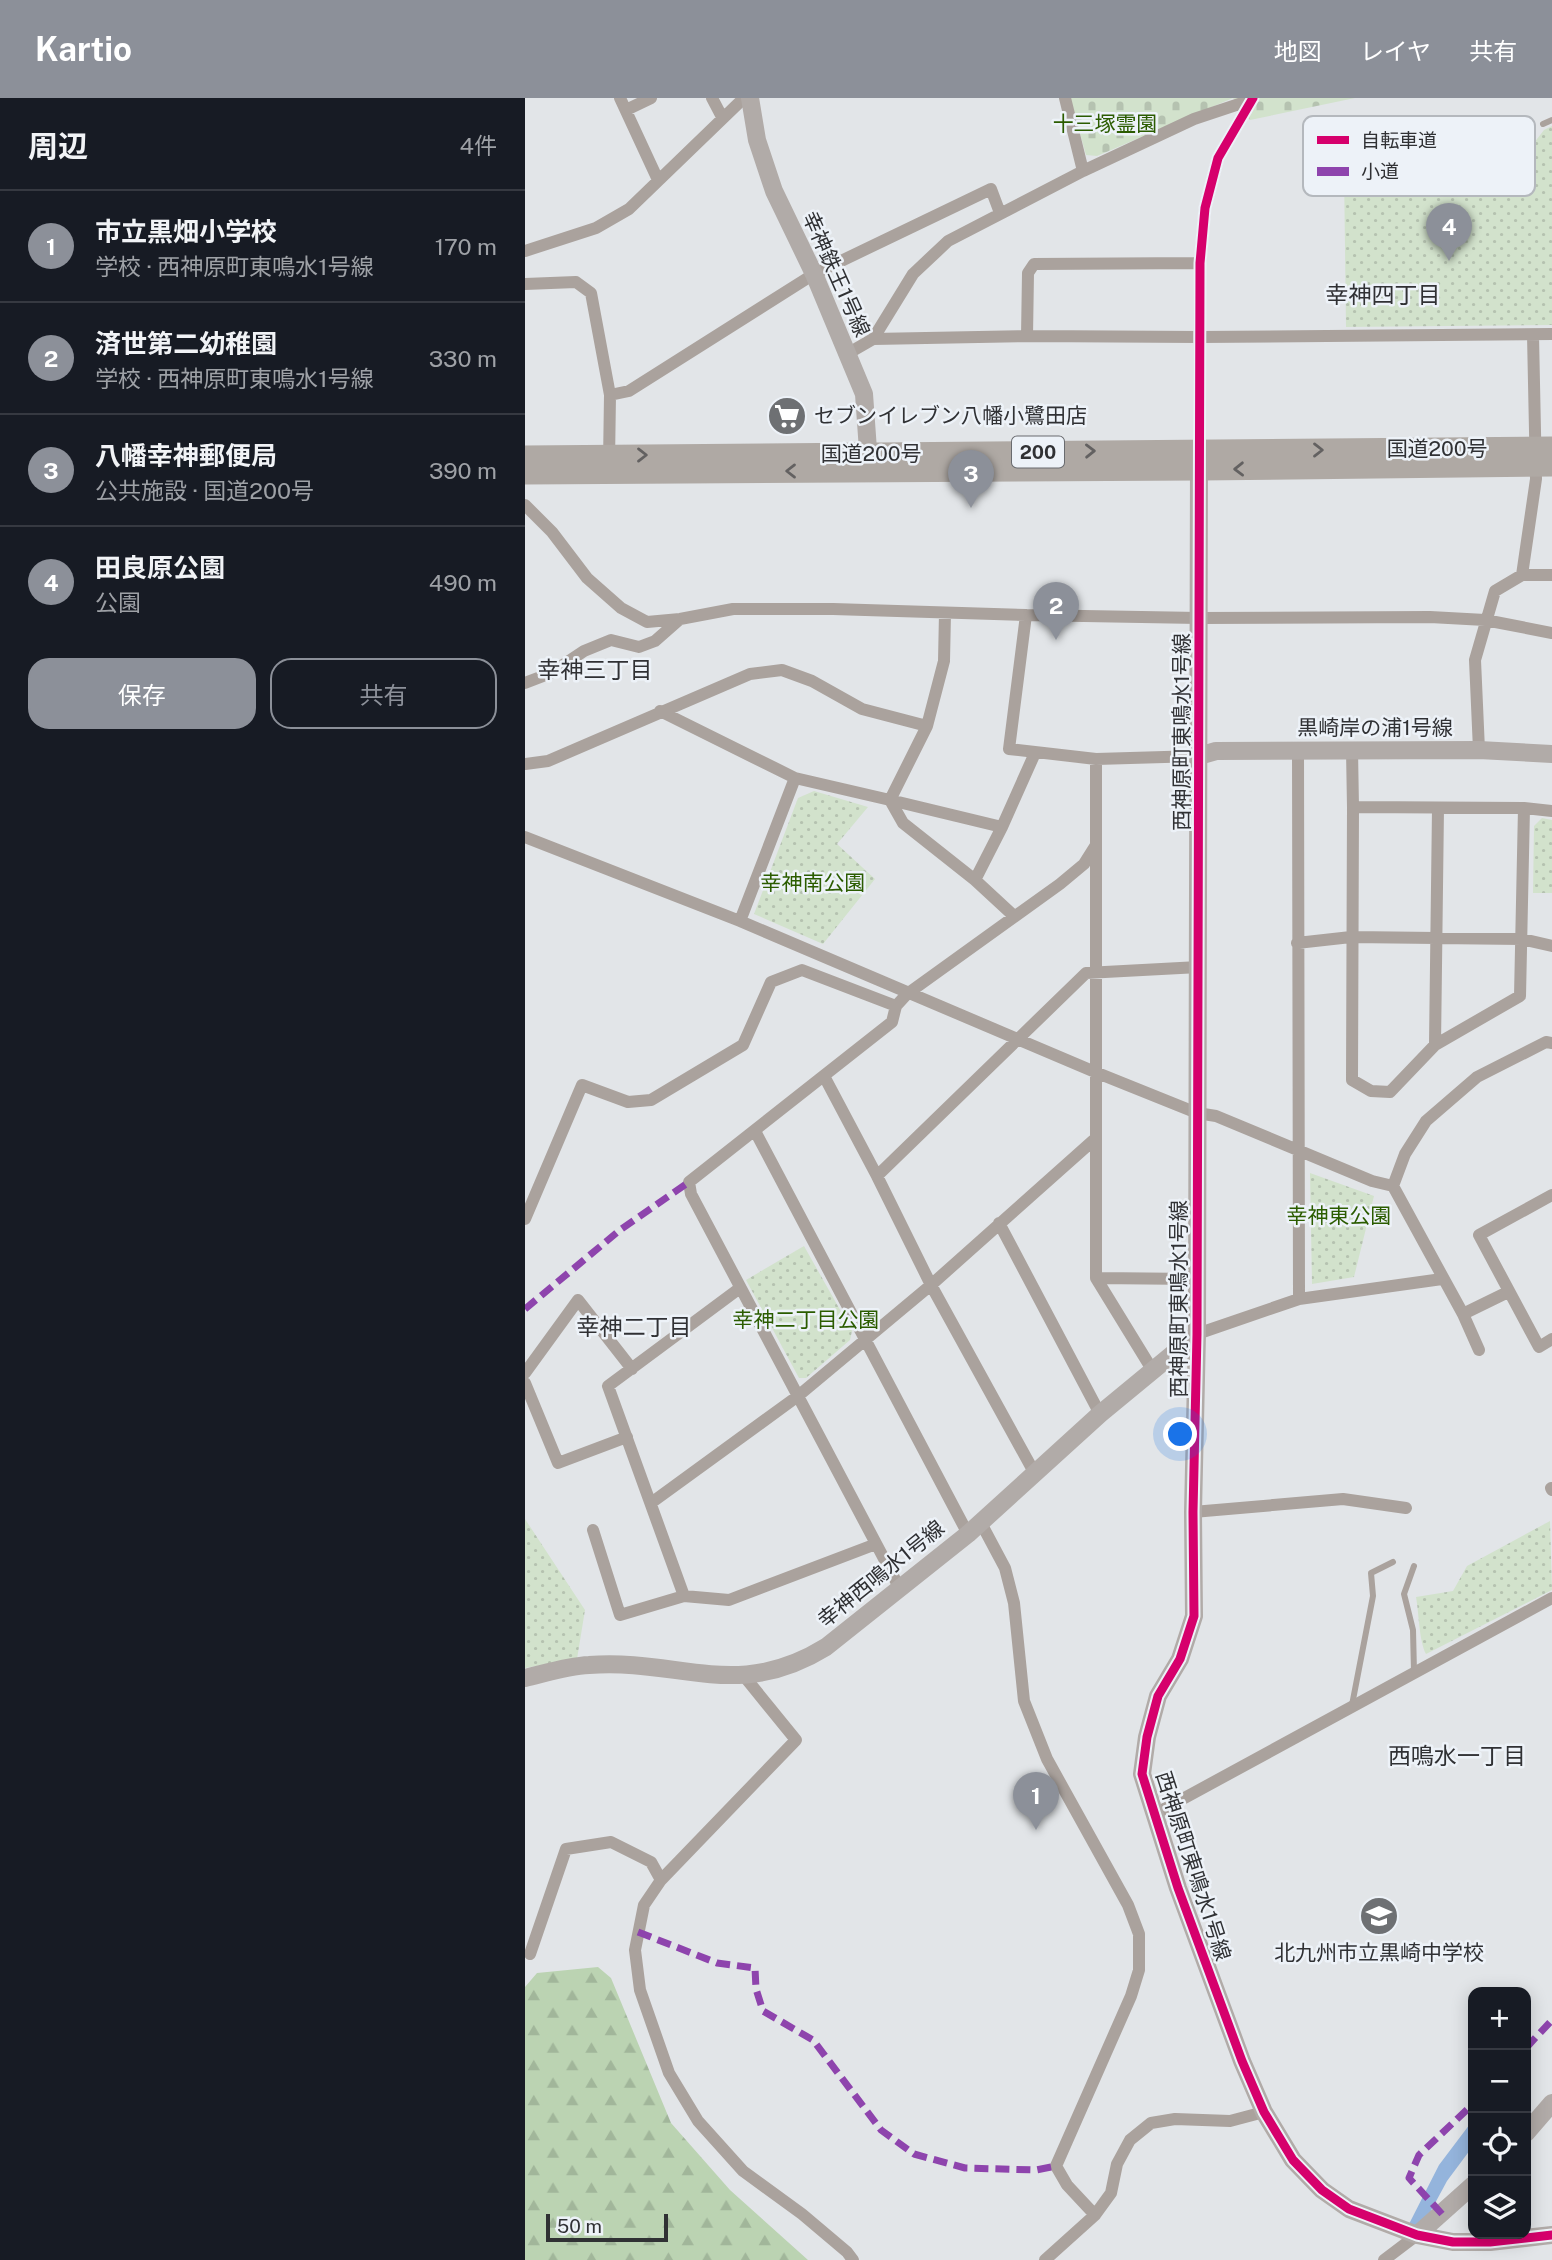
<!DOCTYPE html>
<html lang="ja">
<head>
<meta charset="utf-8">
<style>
	:root { --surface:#171b24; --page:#20242c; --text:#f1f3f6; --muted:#9ea1a6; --line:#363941; --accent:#8c9099 }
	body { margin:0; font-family:"Public Sans","Noto Sans JP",sans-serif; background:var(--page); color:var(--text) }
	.controls { position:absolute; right:21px; bottom:21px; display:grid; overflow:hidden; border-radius:14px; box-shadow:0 4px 18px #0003 }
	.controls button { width:63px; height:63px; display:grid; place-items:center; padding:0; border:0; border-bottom:2px solid var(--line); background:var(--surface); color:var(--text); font:35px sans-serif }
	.scale { position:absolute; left:21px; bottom:18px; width:122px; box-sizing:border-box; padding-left:7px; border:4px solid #303134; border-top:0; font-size:19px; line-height:24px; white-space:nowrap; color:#303134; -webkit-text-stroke:5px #edf2f8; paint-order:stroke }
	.you { position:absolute; left:656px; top:1337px; width:24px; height:24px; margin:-18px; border:5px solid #fff; border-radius:50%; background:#1a73e8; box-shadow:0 0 0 10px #1a73e833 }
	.badge { display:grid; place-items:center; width:46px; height:46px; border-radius:50%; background:var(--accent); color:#fff; font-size:23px; font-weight:700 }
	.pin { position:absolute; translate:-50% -58px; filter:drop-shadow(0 2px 4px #0008) }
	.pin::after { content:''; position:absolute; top:37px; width:24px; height:21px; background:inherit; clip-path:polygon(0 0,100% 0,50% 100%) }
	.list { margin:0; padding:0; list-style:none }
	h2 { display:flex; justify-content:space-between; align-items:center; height:91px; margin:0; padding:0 28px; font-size:30px }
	h2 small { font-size:23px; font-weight:400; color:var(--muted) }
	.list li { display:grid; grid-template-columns:46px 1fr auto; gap:21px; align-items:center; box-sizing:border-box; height:112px; padding:0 28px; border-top:2px solid var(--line) }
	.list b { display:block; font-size:26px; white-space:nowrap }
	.list p { margin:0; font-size:23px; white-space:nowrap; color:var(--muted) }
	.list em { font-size:23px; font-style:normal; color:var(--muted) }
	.actions { display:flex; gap:14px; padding:21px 28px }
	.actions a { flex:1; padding:16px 0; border:2px solid var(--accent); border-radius:21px; text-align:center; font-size:24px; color:var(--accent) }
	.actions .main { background:var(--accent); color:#fff }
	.icon { flex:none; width:38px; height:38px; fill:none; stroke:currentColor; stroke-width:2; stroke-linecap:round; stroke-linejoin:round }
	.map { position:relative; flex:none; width:1027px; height:2162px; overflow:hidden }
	header { display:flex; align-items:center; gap:42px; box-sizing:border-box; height:98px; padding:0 35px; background:var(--accent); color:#fff }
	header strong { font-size:33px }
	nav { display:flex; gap:38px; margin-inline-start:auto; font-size:24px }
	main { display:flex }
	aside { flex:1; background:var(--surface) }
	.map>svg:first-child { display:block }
</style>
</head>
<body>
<header>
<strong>Kartio</strong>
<nav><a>地図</a><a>レイヤ</a><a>共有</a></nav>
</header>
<main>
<aside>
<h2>周辺<small>4件</small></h2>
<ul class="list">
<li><span class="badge">1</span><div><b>市立黒畑小学校</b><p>学校 · 西神原町東鳴水1号線</p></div><em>170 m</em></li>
<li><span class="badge">2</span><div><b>済世第二幼稚園</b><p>学校 · 西神原町東鳴水1号線</p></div><em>330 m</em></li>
<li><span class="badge">3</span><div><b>八幡幸神郵便局</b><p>公共施設 · 国道200号</p></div><em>390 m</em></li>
<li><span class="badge">4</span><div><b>田良原公園</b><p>公園</p></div><em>490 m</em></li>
</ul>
<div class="actions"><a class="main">保存</a><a>共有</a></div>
</aside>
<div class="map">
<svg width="1027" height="2162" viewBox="0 0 1027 2162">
	<defs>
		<pattern id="forest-firs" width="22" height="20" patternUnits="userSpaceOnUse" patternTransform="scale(1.75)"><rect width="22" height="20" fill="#bbd3b2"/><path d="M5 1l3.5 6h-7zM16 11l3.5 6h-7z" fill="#a1b69a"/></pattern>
		<pattern id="cemetery-stones" width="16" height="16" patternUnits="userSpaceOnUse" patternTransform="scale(1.75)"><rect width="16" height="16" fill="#d2e2cc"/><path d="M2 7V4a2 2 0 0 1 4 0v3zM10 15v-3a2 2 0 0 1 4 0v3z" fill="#b5c2b0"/></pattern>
		<pattern id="park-dots" width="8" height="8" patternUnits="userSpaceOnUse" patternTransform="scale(1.75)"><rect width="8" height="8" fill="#d2e2cc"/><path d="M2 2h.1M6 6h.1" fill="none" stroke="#b5c2b0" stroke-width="1.8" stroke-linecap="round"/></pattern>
	</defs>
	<rect width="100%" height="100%" fill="#e2e5e8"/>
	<!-- forest -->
	<path fill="url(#forest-firs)" d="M 73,1869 L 86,1880 L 146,2025 L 205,2092 L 283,2162 L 0,2162 L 0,1889 L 12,1875 Z"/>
	<!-- cemetery -->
	<path fill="url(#cemetery-stones)" d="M 545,0 L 830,0 L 725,22 L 708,0 L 572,58 L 561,57 Z"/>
	<!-- park -->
	<path fill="url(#park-dots)" d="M 1027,28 L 1027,227 L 821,229 L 819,72 L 903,63 L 961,99 L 983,64 L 991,68 L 1019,32 Z
		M 289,693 L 343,709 L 312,746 L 350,781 L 298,846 L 229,816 L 273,700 Z
		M 1017,720 L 1027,722 L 1027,795 L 1008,795 L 1009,728 Z
		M 785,1075 L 849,1098 L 829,1179 L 787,1186 Z
		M 279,1148 L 327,1233 L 325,1242 L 281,1280 L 274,1280 L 221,1182 Z
		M 0,1421 L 60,1512 L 52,1561 L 0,1570 Z
		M 1025,1423 L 1027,1492 L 901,1556 C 894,1543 894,1515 891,1499 L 928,1493 L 942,1468 Z"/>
	<!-- water -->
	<path fill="#94b4dc" d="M 948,2022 L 948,2048 L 922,2083 L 895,2133 L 883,2128 L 914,2067 Z"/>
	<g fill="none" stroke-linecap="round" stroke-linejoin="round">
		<!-- lane -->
		<path stroke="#aaa29d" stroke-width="6" d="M 1018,26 L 1027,22
			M 889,1468 L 879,1496 L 888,1532 L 889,1574
			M 827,1607 L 848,1498 L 846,1475 L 868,1464"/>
		<!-- street -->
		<path stroke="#aaa29d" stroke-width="12" d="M 95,0 L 133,82
			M 187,0 L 197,19
			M 540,0 L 558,73
			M 101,12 L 126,0
			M 0,153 L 71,130 L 104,111 L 219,0
			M 0,186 L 51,184 L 66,195 L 85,297 L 84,364
			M 502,238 L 503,175 L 509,166 L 675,165
			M 348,241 L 502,238 L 674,239 L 1027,236
			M 322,256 L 348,241 L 388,176 L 423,143 L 558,73 L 669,21 L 726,2
			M 85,297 L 104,293 L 289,176 L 466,91 L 475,115
			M 674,352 L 675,165 L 680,110 L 693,60 L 728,0
			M 0,407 L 27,434 L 62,480 L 96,510 L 122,524 L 155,521 L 208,511 L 308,511 L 501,517 L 674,520 L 905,519 L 960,522 L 1027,535
			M 997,477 L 1011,381 L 1008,237
			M 501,517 L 484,651 L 571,661 L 674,658
			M 0,585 L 26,575 L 59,553 L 86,542 L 114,549 L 130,543 L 155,521
			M 135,613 L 270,680 L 365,702 L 402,628 L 419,563 L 420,515
			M 827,652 L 828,709 L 999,710 L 1027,713
			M 954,652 L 950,562 L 970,493 L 997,477 L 1027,477
			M 773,654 L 774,1201
			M 571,661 L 571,1180 L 628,1273
			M 0,666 L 23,663 L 225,576 L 257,572 L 287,583 L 337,611 L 402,628
			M 828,709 L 827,982 L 846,993 L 865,994 L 910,947 L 913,710
			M 477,729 L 365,702 L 378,725 L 450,782 L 489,818
			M 0,739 L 215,823 L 570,974 L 672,1015 L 691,1018 L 847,1083 L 868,1088
			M 450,782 L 477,729 L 510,655
			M 215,823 L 270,680
			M 772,845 L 826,839 L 997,841 L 1027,848
			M 910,947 L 995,898 L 999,710
			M 299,978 L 352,1078 L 406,1187 L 509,1374
			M 230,1033 L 443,1436
			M 352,1078 L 561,875 L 674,869
			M 1027,1097 L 954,1137 L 1014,1249 L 1027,1241
			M 0,1121 L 57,987 L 103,1004 L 126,1002 L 218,947 L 246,884 L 277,872 L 371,908
			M 474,1125 L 575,1316
			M 571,1180 L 672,1181
			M 215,1190 L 83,1288 L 159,1498 L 204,1502 L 351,1446
			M 938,1216 L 983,1194
			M 672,1236 L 774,1201 L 917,1181
			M 954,1252 L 938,1216 L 868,1088 L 880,1056 L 901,1023 L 952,979 L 1021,944 L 1027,945
			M 0,1275 L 53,1202 L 107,1271
			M 0,1285 L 33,1365 L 102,1339
			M 1026,1390 L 1027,1392
			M 126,1405 L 273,1298 L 406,1187 L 571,1040
			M 668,1414 L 818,1401 L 881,1410
			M 456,1425 L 480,1470 L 489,1505 L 499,1603 L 522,1661 L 603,1807 L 614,1836 L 614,1872 L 606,1898 L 531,2068 L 542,2087 L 570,2117
			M 68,1432 L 95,1517 L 159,1498
			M 374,1489 L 166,1096 L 164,1084 L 367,924 L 371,908 L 382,896 L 535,786 L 559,766 L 571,747
			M 219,1578 L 271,1642 L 136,1782 L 119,1807 L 110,1852 L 115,1892 L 144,1975 L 173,2023 L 218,2073 L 277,2116 L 322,2154 L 328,2162
			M 630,1716 L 1027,1500
			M 5,1856 L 41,1751 L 86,1744 L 126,1764 L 136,1782
			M 520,2162 L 570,2117 L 586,2095 L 592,2066 L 605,2042 L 626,2025 L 650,2021 L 705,2023 L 739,2014
			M 859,2162 L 892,2137"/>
		<!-- secondary -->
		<path stroke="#b1aba8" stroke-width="18" d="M 225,0 L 232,42 L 249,93 L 289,176 L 339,296 L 344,366
			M 674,359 L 672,1236 L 668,1414 L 669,1518 L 655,1561 L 633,1598 L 622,1639 L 617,1676 L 653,1790 L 717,1963 L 739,2014 L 768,2062 L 797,2092 L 824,2111 L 892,2137 L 928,2144 L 965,2144 L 1027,2137
			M 674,658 L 691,653 L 954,652 L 1027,656
			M 0,1580 C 21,1575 43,1568 64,1567 C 154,1560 212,1604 301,1549 L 443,1436 L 575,1316 L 672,1236
			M 1001,2035 L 1027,2005
			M 892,2137 L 948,2087"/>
		<!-- highway -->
		<path stroke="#afa9a4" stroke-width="23" d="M 0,359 L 1027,350
			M 0,375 L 675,371 L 1027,367"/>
		<!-- quiet -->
		<path stroke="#8e44ad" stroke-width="7" stroke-dasharray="14 7" stroke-linecap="butt" d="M 0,1211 L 95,1132 L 164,1084
			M 113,1834 L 192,1865 L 230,1870 L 231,1891 L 238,1913 L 288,1942 L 356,2032 L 389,2056 L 440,2070 L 511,2072 L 531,2068
			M 1001,1950 L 1027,1922
			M 917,2116 L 884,2080 L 894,2057 L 948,2006"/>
		<defs>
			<path id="cycleway" d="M 728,0 L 693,60 L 680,110 L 675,165 L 672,1236 L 668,1414 L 669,1518 L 655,1561 L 633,1598 L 622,1639 L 617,1676 L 653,1790 L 717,1963 L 739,2014 L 768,2062 L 797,2092 L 824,2111 L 892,2137 L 928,2144 L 965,2144 L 1027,2137"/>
		</defs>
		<!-- cycleway casing -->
		<use href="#cycleway" stroke="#edf2f8" stroke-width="13"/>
		<!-- cycleway -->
		<use href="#cycleway" stroke="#d6006c" stroke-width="9"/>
	</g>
	<!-- one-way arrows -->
	<defs><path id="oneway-chevron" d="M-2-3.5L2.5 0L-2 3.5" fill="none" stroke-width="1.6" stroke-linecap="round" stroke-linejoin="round" transform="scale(1.75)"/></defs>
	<g stroke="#636161">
		<use href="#oneway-chevron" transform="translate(793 352)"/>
		<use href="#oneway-chevron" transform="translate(565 353) rotate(-1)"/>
		<use href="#oneway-chevron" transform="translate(117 357)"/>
		<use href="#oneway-chevron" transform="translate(714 371) rotate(179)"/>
		<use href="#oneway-chevron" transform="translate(266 373) rotate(180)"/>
	</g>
	<!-- icons -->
	<defs>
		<symbol id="supermarket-disc" viewBox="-11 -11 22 22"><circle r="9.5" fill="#6e7073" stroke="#edf2f8"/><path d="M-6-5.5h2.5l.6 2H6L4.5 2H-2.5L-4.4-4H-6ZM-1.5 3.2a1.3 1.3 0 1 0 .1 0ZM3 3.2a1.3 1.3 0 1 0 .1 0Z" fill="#fff"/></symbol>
		<symbol id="school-disc" viewBox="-11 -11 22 22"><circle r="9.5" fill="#6e7073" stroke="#edf2f8"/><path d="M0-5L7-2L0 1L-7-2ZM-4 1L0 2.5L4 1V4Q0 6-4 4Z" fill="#fff"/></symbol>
	</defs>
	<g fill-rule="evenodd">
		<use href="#supermarket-disc" x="240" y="296" width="44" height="44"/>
		<use href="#school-disc" x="832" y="1796" width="44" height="44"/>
	</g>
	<g text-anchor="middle" stroke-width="5" stroke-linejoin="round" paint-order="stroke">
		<!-- shield labels -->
		<rect fill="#edf2f8" stroke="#696b6f" stroke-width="2" x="487" y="338.5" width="52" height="31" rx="5"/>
		<g font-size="19" font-weight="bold" fill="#303134">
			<text x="513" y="361">200</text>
		</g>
		<!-- park labels -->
		<g font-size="21" fill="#2b5c00" stroke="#edf2f8">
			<text x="580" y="33">十三塚霊園</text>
			<text x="288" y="792">幸神南公園</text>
			<text x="814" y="1125">幸神東公園</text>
			<text x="281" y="1229">幸神二丁目公園</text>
		</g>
		<!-- street labels -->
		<g font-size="21" fill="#303134" stroke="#edf2f8">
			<text transform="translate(311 176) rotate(66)" y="7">幸神鉄王1号線</text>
			<text x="912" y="358">国道200号</text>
			<text x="346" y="363">国道200号</text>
			<text x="850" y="637">黒崎岸の浦1号線</text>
			<text transform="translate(657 634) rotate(-90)" y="7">西神原町東鳴水1号線</text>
			<text transform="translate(654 1201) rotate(-90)" y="7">西神原町東鳴水1号線</text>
			<text transform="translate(356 1476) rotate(-39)" y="7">幸神西鳴水1号線</text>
			<text transform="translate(668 1768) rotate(72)" y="7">西神原町東鳴水1号線</text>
		</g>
		<!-- poi labels -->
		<g font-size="21" fill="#303134" stroke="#edf2f8" text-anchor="start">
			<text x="289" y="325">セブンイレブン八幡小鷺田店</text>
			<text x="854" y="1862" text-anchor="middle">北九州市立黒崎中学校</text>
		</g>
		<!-- neighbourhood labels -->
		<g font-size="23" fill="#303134" stroke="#edf2f8">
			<text x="858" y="205">幸神四丁目</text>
			<text x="70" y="580">幸神三丁目</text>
			<text x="109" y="1237">幸神二丁目</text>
			<text x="932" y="1666">西鳴水一丁目</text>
		</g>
	</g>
	<!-- legend -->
	<rect x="778" y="18" width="232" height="80" rx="10" fill="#edf2f8" stroke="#b4b8bd" stroke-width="2"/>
	<rect x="792" y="38" width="32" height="8" fill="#d6006c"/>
	<rect x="792" y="69" width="32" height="9" fill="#8e44ad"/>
	<g font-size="19" fill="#303134">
		<text x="836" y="49">自転車道</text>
		<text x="836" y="80">小道</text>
	</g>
</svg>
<div class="controls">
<button>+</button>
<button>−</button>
<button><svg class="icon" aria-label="locate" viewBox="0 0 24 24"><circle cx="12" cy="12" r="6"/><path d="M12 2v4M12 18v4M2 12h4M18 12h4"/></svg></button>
<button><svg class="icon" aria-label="layers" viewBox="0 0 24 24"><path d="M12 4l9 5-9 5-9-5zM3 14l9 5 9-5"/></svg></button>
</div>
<div class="scale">50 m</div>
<div class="you"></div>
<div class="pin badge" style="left:511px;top:1732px">1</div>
<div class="pin badge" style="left:531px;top:542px">2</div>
<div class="pin badge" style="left:446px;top:410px">3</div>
<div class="pin badge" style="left:924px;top:163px">4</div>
</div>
</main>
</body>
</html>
